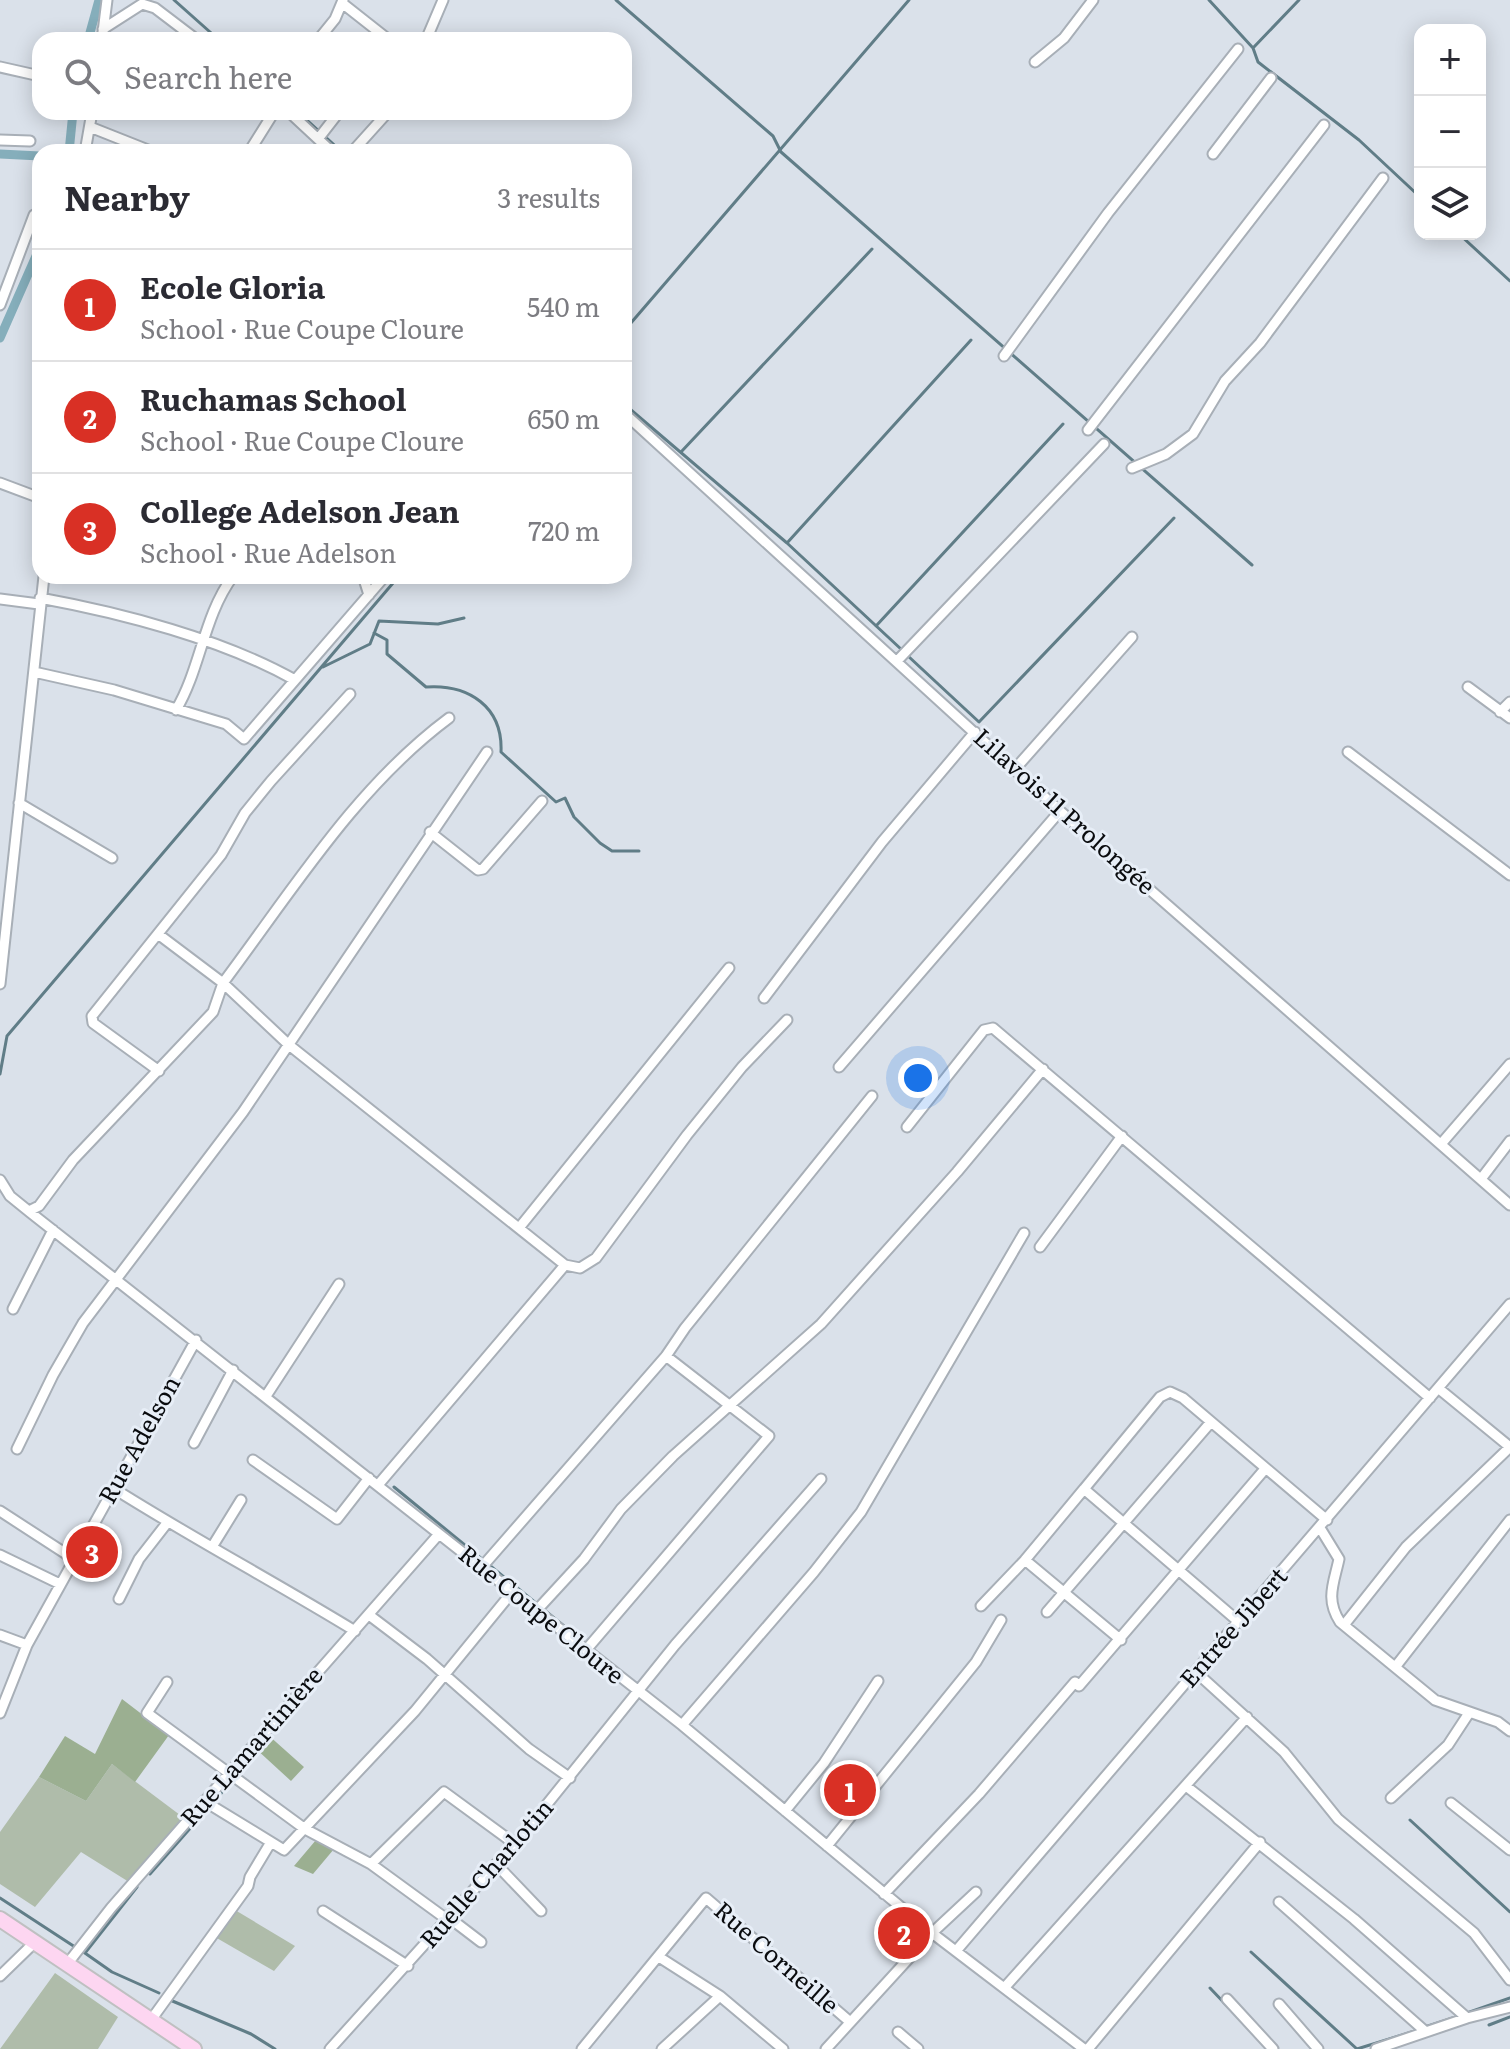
<!DOCTYPE html>
<html lang="en">
<head>
<meta charset="utf-8">
<style>
	:root { --surface:#fff; --page:#f2f2f3; --text:#2b2b33; --muted:#7c7c81; --line:#e1e1e2; --accent:#d93025 }
	body { margin:0; font-family:Literata,serif; background:var(--page); color:var(--text) }
	.controls { position:absolute; right:24px; top:24px; display:grid; overflow:hidden; border-radius:16px; box-shadow:0 4px 20px #0003 }
	.controls button { width:72px; height:72px; display:grid; place-items:center; padding:0; border:0; border-bottom:2px solid var(--line); background:var(--surface); color:var(--text); font:40px sans-serif }
	.you { position:absolute; left:918px; top:1078px; width:28px; height:28px; margin:-20px; border:6px solid #fff; border-radius:50%; background:#1a73e8; box-shadow:0 0 0 12px #1a73e833 }
	.badge { display:grid; place-items:center; width:52px; height:52px; border-radius:50%; background:var(--accent); color:#fff; font-size:26px; font-weight:700 }
	.pin { position:absolute; translate:-50% -50%; border:4px solid #fff; box-shadow:0 2px 8px #0006 }
	.list { margin:0; padding:0; list-style:none }
	h2 { display:flex; justify-content:space-between; align-items:center; height:104px; margin:0; padding:0 32px; font-size:34px }
	h2 small { font-size:26px; font-weight:400; color:var(--muted) }
	.list li { display:grid; grid-template-columns:52px 1fr auto; gap:24px; align-items:center; box-sizing:border-box; height:112px; padding:0 32px; border-top:2px solid var(--line) }
	.list b { display:block; font-size:30px; white-space:nowrap }
	.list p { margin:0; font-size:26px; white-space:nowrap; color:var(--muted) }
	.list em { font-size:26px; font-style:normal; color:var(--muted) }
	.icon { flex:none; width:44px; height:44px; fill:none; stroke:currentColor; stroke-width:2; stroke-linecap:round; stroke-linejoin:round }
	.map { position:relative; flex:none; width:1510px; height:2049px; overflow:hidden }
	.search { position:absolute; background:var(--surface); box-shadow:0 4px 20px #0003; left:32px; top:32px; width:600px; height:88px; display:flex; align-items:center; gap:20px; box-sizing:border-box; padding:0 28px; border-radius:24px; color:var(--muted); font-size:30px }
	.panel { position:absolute; background:var(--surface); box-shadow:0 4px 20px #0003; left:32px; top:144px; width:600px; height:440px; border-radius:24px }
	.map>svg:first-child { display:block }
</style>
</head>
<body>
<div class="map">
<svg width="1510" height="2049" viewBox="0 0 1510 2049">
	<rect width="100%" height="100%" fill="#dae1ea"/>
	<!-- green -->
	<path fill="#afbcaa" d="M 112,1764 L 184,1818 L 129,1882 L 81,1852 L 35,1907 L 0,1884 L 0,1832 L 39,1777 L 86,1801 Z
		M 235,1910 L 295,1946 L 274,1971 L 215,1937 Z
		M 55,1973 L 118,2017 L 98,2049 L 0,2049 Z"/>
	<!-- forest -->
	<path fill="#9baf91" d="M 122,1699 L 169,1735 L 135,1782 L 112,1764 L 86,1801 L 39,1777 L 65,1736 L 95,1754 Z
		M 267,1734 L 304,1767 L 291,1781 L 255,1748 Z
		M 316,1840 L 334,1849 L 313,1874 L 294,1866 Z"/>
	<g fill="none" stroke-linecap="round" stroke-linejoin="round">
		<!-- stream -->
		<path stroke="#607d87" stroke-width="3" d="M 174,0 L 219,40
			M 616,0 L 773,136 L 781,152 L 1252,565
			M 1209,0 L 1253,48 L 1258,62 L 1359,140 L 1420,197
			M 1253,48 L 1299,0
			M 298,112 L 342,152
			M 1459,234 L 1510,281
			M 624,331 L 909,0
			M 624,404 L 787,543 L 902,650
			M 681,452 L 872,249
			M 787,543 L 971,340
			M 876,626 L 1063,424
			M 374,633 L 387,640 L 387,654 L 426,687 C 469,684 503,707 501,752 L 556,802 L 565,798 L 574,817 L 600,843 L 612,851 L 639,851
			M 908,656 L 979,722 L 1174,518
			M 323,667 L 370,644 L 379,621 L 438,624 L 464,618
			M 0,1074 L 7,1036 L 399,576
			M 394,1487 L 537,1604
			M 543,1609 L 575,1635
			M 239,1771 L 270,1734
			M 214,1802 L 231,1781
			M 1410,1820 L 1510,1912
			M 150,1874 L 208,1808
			M 0,1898 L 75,1947
			M 82,1951 L 112,1972 L 159,1993
			M 1251,1952 L 1357,2049
			M 85,1953 L 137,1887
			M 1210,1988 L 1229,2008
			M 170,2000 L 251,2034 L 275,2049
			M 1467,2013 L 1510,1998
			M 1489,2025 L 1510,2017
			M 1425,2027 L 1459,2016
			M 1357,2049 L 1418,2030"/>
		<!-- canal -->
		<path stroke="#85aebb" stroke-width="9" d="M 88,40 L 99,0
			M 69,152 L 73,112
			M 0,154 L 40,156
			M 0,338 L 40,247"/>
		<defs>
			<path id="street" d="M 342,3 L 389,40
				M 103,29 L 142,4 L 155,8 L 197,40
				M 102,40 L 107,0
				M 318,40 L 335,19 L 343,0
				M 426,40 L 443,0
				M 1035,62 L 1064,38 L 1093,0
				M 0,67 L 40,76
				M 289,112 L 332,152
				M 90,127 L 153,152
				M 318,139 L 339,112
				M 0,140 L 30,141
				M 85,152 L 92,112
				M 249,152 L 274,112
				M 352,152 L 388,112
				M 1213,154 L 1271,78
				M 0,305 L 34,215
				M 1004,356 L 1108,213 L 1238,49
				M 624,413 L 1060,811 L 1510,1205
				M 1088,430 L 1324,125
				M 1132,468 L 1166,454 L 1193,434 L 1225,381 L 1260,343 L 1383,178
				M 0,483 L 40,498
				M 363,576 L 369,595
				M 40,598 C 122,613 222,639 295,680
				M 0,599 L 39,604
				M 897,661 L 1104,444
				M 34,672 L 114,690 L 226,724 L 244,739 L 385,576
				M 1468,687 L 1510,718
				M 176,710 C 201,668 203,617 233,576
				M 1500,712 L 1510,702
				M 1348,752 L 1510,875
				M 1015,769 L 1132,637
				M 19,803 L 112,858
				M 430,832 L 478,870 L 483,869 L 542,801
				M 158,934 L 223,983 L 289,1045 L 565,1265 L 580,1268 L 596,1258 L 687,1135 L 742,1067 L 787,1020
				M 0,984 L 44,576
				M 764,998 L 882,842 L 975,732
				M 839,1067 L 1060,811
				M 159,1071 L 93,1023 L 92,1016 L 221,855 L 245,813 L 271,781 L 350,694
				M 907,1127 L 984,1030 L 993,1028 L 1430,1398
				M 1441,1144 L 1510,1064
				M 1481,1179 L 1510,1141
				M 0,1180 L 10,1196 L 31,1213 L 682,1725 L 932,1933 L 1084,2049
				M 29,1211 L 39,1206 L 73,1160 L 213,1012 L 223,983 C 292,891 356,787 449,718
				M 519,1228 L 729,968
				M 1040,1247 L 1122,1136
				M 13,1309 L 53,1230
				M 1438,1388 L 1510,1447
				M 266,1396 L 339,1284
				M 194,1443 L 233,1370
				M 17,1449 L 53,1375 L 83,1323 L 243,1112 L 487,752
				M 253,1460 L 337,1519 L 369,1478
				M 378,1485 L 565,1265
				M 113,1488 C 192,1538 275,1582 355,1631
				M 1084,1489 L 1025,1560 L 1121,1640
				M 0,1511 L 74,1559
				M 1320,1528 L 1339,1559 C 1334,1583 1325,1599 1340,1622 L 1435,1700 L 1498,1722 L 1510,1731
				M 212,1547 L 241,1500
				M 0,1555 L 60,1584
				M 482,1567 L 666,1356 L 685,1328 L 872,1096
				M 119,1599 L 139,1559 L 167,1523
				M 981,1606 L 1025,1560
				M 537,1610 L 584,1559 L 621,1509 L 673,1456 L 821,1324 L 957,1172 L 1043,1069
				M 1047,1612 L 1211,1422
				M 369,1615 L 427,1659 L 529,1749 L 570,1778
				M 1239,1622 L 1084,1489 L 1160,1397 L 1170,1392 L 1183,1398 L 1327,1520
				M 1344,1625 L 1406,1547 L 1510,1447
				M 0,1635 L 27,1645
				M 586,1650 L 769,1436 L 666,1356
				M 1396,1666 L 1510,1520
				M 1197,1673 L 1284,1752 L 1338,1819 L 1474,1933 L 1510,1980
				M 167,1682 L 147,1713 L 305,1829 L 371,1864 L 445,1918
				M 1079,1686 L 1265,1469
				M 0,1713 L 27,1645 L 196,1340
				M 682,1725 L 814,1572 L 861,1512 L 1024,1233
				M 1186,1786 L 1354,1919 L 1467,2018
				M 1391,1798 L 1448,1745 L 1469,1713
				M 204,1801 L 284,1850 L 415,1711 L 513,1591
				M 1451,1803 L 1510,1850
				M 785,1811 L 824,1763 L 878,1681
				M 827,1846 L 976,1662 L 1001,1620
				M 371,1864 L 444,1792 L 515,1844
				M 496,1864 L 541,1911
				M 884,1894 L 979,1794 L 1075,1682
				M 1279,1902 L 1426,2032
				M 323,1911 L 408,1966
				M 447,1916 L 481,1942
				M 956,1951 L 1510,1304
				M 659,1957 L 720,1996 L 783,2049
				M 68,1963 L 111,1908 L 439,1534
				M 0,1976 L 35,1942
				M 1005,1987 L 1247,1717
				M 1227,1999 L 1273,2049
				M 1279,2004 L 1318,2049
				M 151,2020 L 248,1886 L 250,1877 L 271,1842
				M 898,2032 L 918,2049
				M 330,2049 L 515,1844 L 675,1645 L 821,1479
				M 582,2049 L 706,1898 L 849,2021
				M 662,2049 L 720,1996
				M 826,2049 L 932,1933 L 976,1892
				M 1088,2049 L 1260,1842
				M 1376,2049 L 1467,2018 L 1510,2007"/>
			<path id="primary" d="M 0,1919 L 194,2049"/>
		</defs>
		<!-- street casing -->
		<use href="#street" stroke="#a8afb7" stroke-width="13"/>
		<!-- primary casing -->
		<use href="#primary" stroke="#bfc0c1" stroke-width="18"/>
		<!-- street -->
		<use href="#street" stroke="#fff" stroke-width="9"/>
		<!-- primary -->
		<use href="#primary" stroke="#fdd6f1" stroke-width="14"/>
	</g>
	<g text-anchor="middle" stroke-width="6" stroke-linejoin="round" paint-order="stroke">
		<!-- street labels -->
		<g font-size="24" fill="#0a0c0f" stroke="#e7eef7">
			<text transform="translate(1064 812) rotate(42)" y="8">Lilavois 11 Prolongée</text>
			<text transform="translate(140 1440) rotate(-61)" y="8">Rue Adelson</text>
			<text transform="translate(541 1615) rotate(39)" y="8">Rue Coupe Cloure</text>
			<text transform="translate(1234 1628) rotate(-49)" y="8">Entrée Jibert</text>
			<text transform="translate(252 1747) rotate(-49)" y="8">Rue Lamartinière</text>
			<text transform="translate(487 1874) rotate(-49)" y="8">Ruelle Charlotin</text>
			<text transform="translate(776 1958) rotate(41)" y="8">Rue Corneille</text>
		</g>
	</g>
</svg>
<div class="controls">
<button>+</button>
<button>−</button>
<button><svg class="icon" aria-label="layers" viewBox="0 0 24 24"><path d="M12 4l9 5-9 5-9-5zM3 14l9 5 9-5"/></svg></button>
</div>
<div class="you"></div>
<div class="pin badge" style="left:850px;top:1790px">1</div>
<div class="pin badge" style="left:904px;top:1933px">2</div>
<div class="pin badge" style="left:92px;top:1552px">3</div>
<div class="search"><svg class="icon" aria-label="search" viewBox="0 0 24 24"><circle cx="10" cy="10" r="6"/><path d="M15 15l6 6"/></svg>Search here</div>
<section class="panel">
<h2>Nearby<small>3 results</small></h2>
<ul class="list">
<li><span class="badge">1</span><div><b>Ecole Gloria</b><p>School · Rue Coupe Cloure</p></div><em>540 m</em></li>
<li><span class="badge">2</span><div><b>Ruchamas School</b><p>School · Rue Coupe Cloure</p></div><em>650 m</em></li>
<li><span class="badge">3</span><div><b>College Adelson Jean</b><p>School · Rue Adelson</p></div><em>720 m</em></li>
</ul>
</section>
</div>
</body>
</html>
